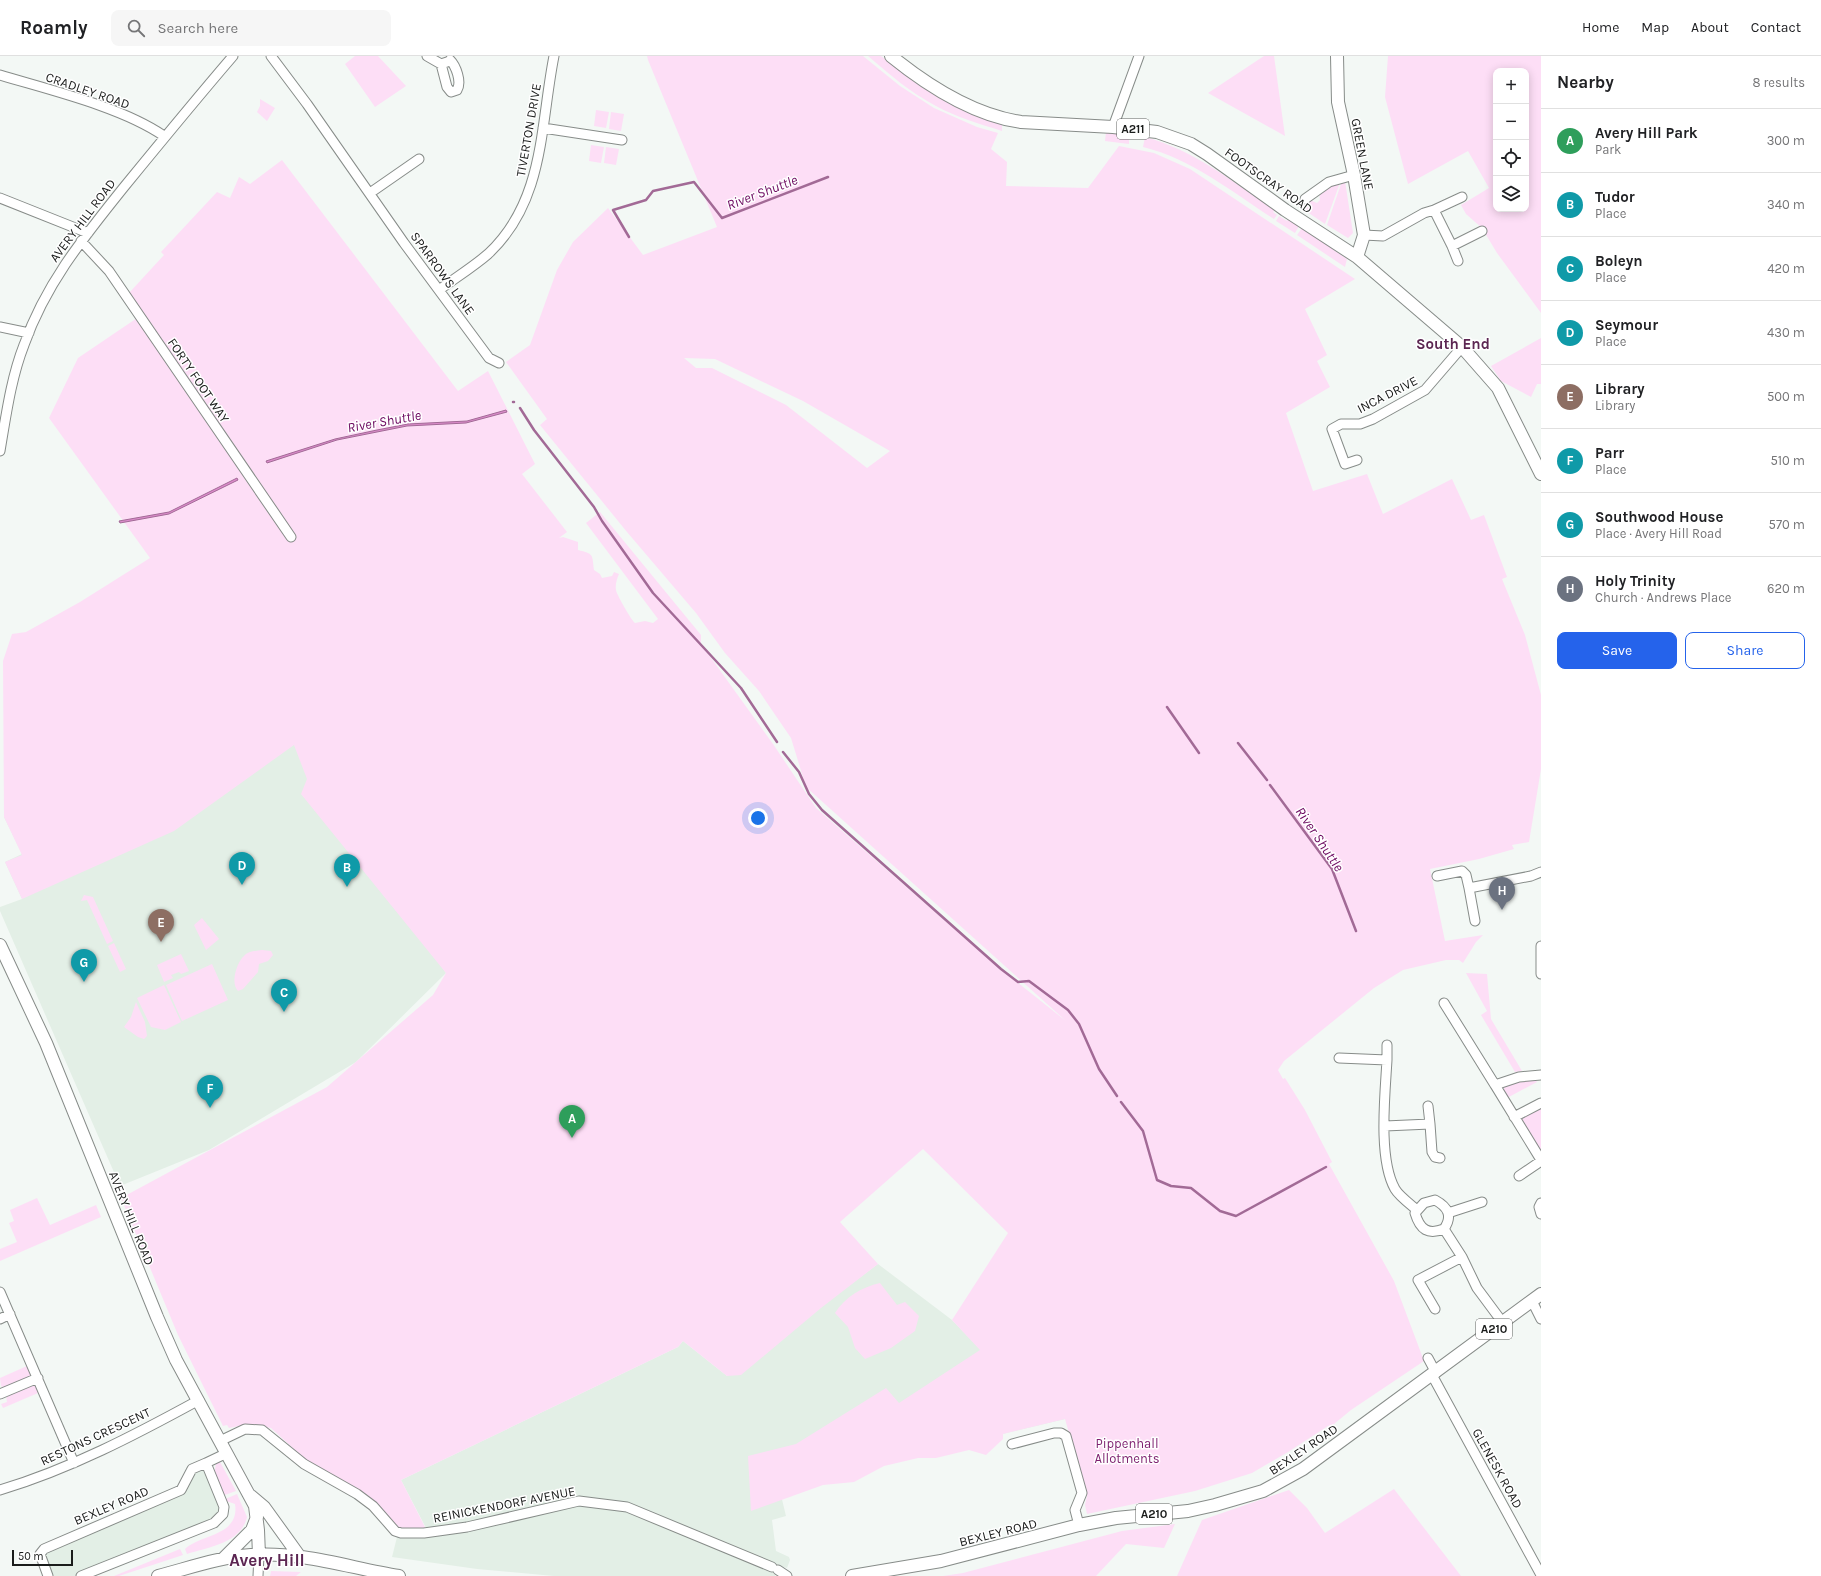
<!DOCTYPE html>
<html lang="en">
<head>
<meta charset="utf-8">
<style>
	:root { --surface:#fff; --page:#f6f6f6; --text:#202124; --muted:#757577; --line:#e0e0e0; --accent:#2563eb }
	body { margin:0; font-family:Karla,sans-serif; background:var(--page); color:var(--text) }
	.controls { position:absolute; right:12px; top:12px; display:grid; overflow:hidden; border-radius:8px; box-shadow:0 2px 10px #0003 }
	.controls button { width:36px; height:36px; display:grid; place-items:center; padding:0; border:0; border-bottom:1px solid var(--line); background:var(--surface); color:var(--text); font:20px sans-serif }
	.scale { position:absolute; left:12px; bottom:10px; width:61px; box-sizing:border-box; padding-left:4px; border:2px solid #1a1c1b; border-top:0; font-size:11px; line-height:14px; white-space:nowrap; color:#1a1c1b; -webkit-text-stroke:3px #fff; paint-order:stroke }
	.you { position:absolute; left:758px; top:762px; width:14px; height:14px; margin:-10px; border:3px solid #fff; border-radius:50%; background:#1a73e8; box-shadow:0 0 0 6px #1a73e833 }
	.badge { display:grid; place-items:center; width:26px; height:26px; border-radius:50%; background:var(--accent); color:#fff; font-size:13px; font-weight:700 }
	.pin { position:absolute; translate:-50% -33px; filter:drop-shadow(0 1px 2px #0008) }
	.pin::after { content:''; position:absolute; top:21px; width:14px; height:12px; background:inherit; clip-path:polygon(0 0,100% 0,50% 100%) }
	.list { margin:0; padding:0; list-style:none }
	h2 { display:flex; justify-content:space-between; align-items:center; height:52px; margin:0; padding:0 16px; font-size:17px }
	h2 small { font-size:13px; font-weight:400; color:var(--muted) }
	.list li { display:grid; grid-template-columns:26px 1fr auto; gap:12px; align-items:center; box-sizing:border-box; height:64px; padding:0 16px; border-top:1px solid var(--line) }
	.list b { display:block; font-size:15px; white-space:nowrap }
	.list p { margin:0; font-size:13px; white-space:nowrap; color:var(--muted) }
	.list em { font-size:13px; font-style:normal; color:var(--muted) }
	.actions { display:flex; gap:8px; padding:12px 16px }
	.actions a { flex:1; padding:9px 0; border:1px solid var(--accent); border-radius:8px; text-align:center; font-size:14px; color:var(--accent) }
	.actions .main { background:var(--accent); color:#fff }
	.icon { flex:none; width:22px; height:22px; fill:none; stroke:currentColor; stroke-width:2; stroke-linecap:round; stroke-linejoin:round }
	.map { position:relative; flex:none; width:1541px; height:1520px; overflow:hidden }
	header { display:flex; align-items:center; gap:24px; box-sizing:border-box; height:56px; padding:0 20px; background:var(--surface); border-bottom:1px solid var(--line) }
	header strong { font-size:19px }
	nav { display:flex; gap:22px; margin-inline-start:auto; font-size:14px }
	.search { width:280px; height:36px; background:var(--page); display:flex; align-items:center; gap:10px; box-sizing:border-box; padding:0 14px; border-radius:8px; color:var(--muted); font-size:15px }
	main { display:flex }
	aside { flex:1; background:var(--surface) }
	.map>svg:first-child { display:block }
</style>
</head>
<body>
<header>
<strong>Roamly</strong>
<div class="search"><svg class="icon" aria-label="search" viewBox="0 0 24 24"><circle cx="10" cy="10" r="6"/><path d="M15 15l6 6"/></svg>Search here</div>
<nav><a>Home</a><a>Map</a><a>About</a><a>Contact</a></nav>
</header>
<main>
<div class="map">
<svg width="1541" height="1520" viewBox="0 0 1541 1520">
	<rect width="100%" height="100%" fill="#f3f8f5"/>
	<!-- built -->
	<path fill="#e3efe6" d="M 294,688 L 446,917 L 356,1006 L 209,1094 L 120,1130 L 0,855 L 0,851 L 22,843 L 5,806 L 22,798 L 4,761 Z
		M 878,1208 L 952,1264 L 980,1293 L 1065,1363 L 779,1431 L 786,1460 L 772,1464 L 776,1495 L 789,1501 L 790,1504 L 787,1512 L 780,1510 L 775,1520 L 554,1520 L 477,1513 L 392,1501 L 399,1473 L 426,1472 L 401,1424 L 678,1291 L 683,1285 L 727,1320 Z
		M 206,1407 L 220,1442 L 221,1462 L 81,1520 L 48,1520 L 39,1491 L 182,1435 L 192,1413 Z"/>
	<!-- green -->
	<path fill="#fddef6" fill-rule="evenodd" d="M 355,0 L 378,0 L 406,30 L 375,51 L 345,8 Z
		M 647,0 L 863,0 L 900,30 L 934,52 L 977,71 L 998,77 L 991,93 L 1007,106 L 1006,130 L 1088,132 L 1119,90 L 1154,97 L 1190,113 L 1355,223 L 1305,253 L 1327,299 L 1317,305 L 1330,331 L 1286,357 L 1313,435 L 1367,418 L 1383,458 L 1452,423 L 1471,464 L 1484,459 L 1507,521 L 1502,523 L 1525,579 L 1541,639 L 1541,713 L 1529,786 L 1512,789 L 1514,793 L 1479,803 L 1430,813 L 1445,885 L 1483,879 L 1476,886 L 1463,907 L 1459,904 L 1446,904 L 1403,914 L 1374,932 L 1284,1005 L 1278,1014 L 1283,1023 L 1285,1022 L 1305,1054 L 1332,1106 L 1329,1108 L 1394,1225 L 1424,1305 L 1351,1354 L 1334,1368 L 1328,1370 L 1288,1396 L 1252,1417 L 1195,1435 L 1087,1458 L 1085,1449 L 1087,1440 L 1065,1363 L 1003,1378 L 1003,1383 L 986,1399 L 969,1394 L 936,1402 L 918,1402 L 884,1410 L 854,1426 L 823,1429 L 751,1455 L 748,1400 L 796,1388 L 886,1332 L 899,1347 L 980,1294 L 952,1264 L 1008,1177 L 923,1093 L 840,1166 L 878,1208 L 821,1252 L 741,1319 L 727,1320 L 683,1285 L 678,1291 L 401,1424 L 426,1473 L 399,1473 L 360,1435 L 308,1406 L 271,1372 L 249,1368 L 229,1372 L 227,1369 L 223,1370 L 178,1279 L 121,1142 L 327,1031 L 433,939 L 446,917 L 301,738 L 307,723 L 294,689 L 174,775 L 22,843 L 5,806 L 22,799 L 4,761 L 3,605 L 12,578 L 26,576 L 80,546 L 150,502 L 49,362 L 78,302 L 143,258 L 129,237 L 164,199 L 161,196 L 217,136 L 230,142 L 239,121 L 250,128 L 282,104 L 458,335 L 488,315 L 535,408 L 522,418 L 567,476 L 559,482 L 563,481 L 578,486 L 578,494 C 594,498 592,498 594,514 L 600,518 L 602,522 L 612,520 L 614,516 L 619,518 C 617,523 615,528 616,534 C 616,537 631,564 635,567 L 645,565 L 653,567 L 658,563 L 586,467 L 600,456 L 701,579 L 701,588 L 773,688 L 816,752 L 998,911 L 1066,965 L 806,731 L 791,682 L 759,635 L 725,597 L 696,557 L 627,476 L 540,369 L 547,363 L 506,306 L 530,289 L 557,214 L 573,186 L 608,152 L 643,199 L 717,171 L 648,4 ZM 684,302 L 715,303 L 803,345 L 890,395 L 867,412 L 786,349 L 712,312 L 696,312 Z
		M 868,0 L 881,0 L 922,31 L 952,49 L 1002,69 L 1002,75 C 980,68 956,61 936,50 C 911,37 889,18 868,0 Z
		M 1264,0 L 1274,0 L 1285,80 L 1208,37 Z
		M 1388,0 L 1541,0 L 1541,257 L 1497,197 L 1482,172 L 1466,158 L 1461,149 L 1489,132 L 1468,95 L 1408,128 L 1385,41 ZM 1496,15 L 1526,15 L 1526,153 L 1496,153 Z
		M 260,43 L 275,52 L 267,65 L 257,56 L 260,50 Z
		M 596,54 L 609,56 L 606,72 L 594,70 Z
		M 611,56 L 624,58 L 621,75 L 609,73 Z
		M 1106,76 L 1129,79 L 1129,88 L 1105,85 Z
		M 1145,81 C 1194,94 1233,126 1275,154 L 1273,156 L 1277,159 L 1274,163 C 1232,136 1192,103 1143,91 Z
		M 591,89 L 604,91 L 601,107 L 589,105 Z
		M 606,91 L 619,93 L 616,109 L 604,107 Z
		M 1341,124 L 1325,168 L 1294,147 L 1299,143 L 1305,147 L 1310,144 L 1317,147 L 1320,144 C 1317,132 1332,129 1341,124 Z
		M 1342,125 L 1345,125 L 1353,177 L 1348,182 L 1327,169 Z
		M 1279,160 L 1287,165 L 1288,163 L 1299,170 L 1295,177 L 1276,165 Z
		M 1302,172 L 1347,203 L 1345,211 L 1297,179 Z
		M 1541,282 L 1541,328 L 1537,328 L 1531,341 L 1501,325 L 1491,310 Z
		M 84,839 L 93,841 L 113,885 L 107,888 L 87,844 L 81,845 Z
		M 202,862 L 219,883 L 206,894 L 194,869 Z
		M 114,887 L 126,913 L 120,916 L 108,890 Z
		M 262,894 L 271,895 L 273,899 L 268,905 L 259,908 L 258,916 L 243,933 L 238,935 C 230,927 237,906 244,900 C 248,895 256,895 262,894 Z
		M 181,898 L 189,915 L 181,918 L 179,916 L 171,919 L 173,922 L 164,926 L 157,909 Z
		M 212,908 L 228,944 L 182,965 L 166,929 Z
		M 1466,917 L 1487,918 L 1491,963 L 1522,1015 L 1515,1016 L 1481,959 L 1487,955 Z
		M 164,929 L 181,966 L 165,974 L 151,971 L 137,942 Z
		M 136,946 L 145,966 L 147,980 L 144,983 L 138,981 L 124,971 L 131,961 Z
		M 1524,1024 L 1536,1024 L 1537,1026 L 1507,1042 L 1504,1035 L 1504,1030 Z
		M 1541,1052 L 1541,1096 L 1521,1063 L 1522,1061 Z
		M 37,1142 L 50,1169 L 96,1149 L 101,1161 L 0,1205 L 0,1193 L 17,1186 L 9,1167 L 14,1165 L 10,1154 Z
		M 880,1227 L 897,1249 L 905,1246 L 919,1260 L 915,1275 L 891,1292 L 865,1303 L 855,1292 L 848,1271 L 835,1257 C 845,1241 862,1231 880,1227 Z
		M 27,1310 L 31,1320 L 5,1332 L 1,1330 L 0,1322 Z
		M 34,1327 L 38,1337 L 3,1352 L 1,1348 L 7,1346 L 6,1339 Z
		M 220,1406 L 236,1435 L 222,1440 L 214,1418 L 216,1408 Z
		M 1394,1433 L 1461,1520 L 1177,1520 L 1202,1464 L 1289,1434 L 1307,1452 L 1325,1477 Z
		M 237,1438 L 247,1461 C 241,1487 209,1491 187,1498 L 185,1493 C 201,1478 240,1480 235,1448 L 223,1444 Z
		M 1175,1468 L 1164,1492 L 1126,1488 L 1096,1520 L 943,1520 L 963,1517 L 1122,1475 Z
		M 180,1493 L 183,1499 L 119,1520 L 114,1520 Z
		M 271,1515 L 301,1516 L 296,1520 L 270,1520 Z"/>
	<!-- water -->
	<path fill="#dc8bcb" stroke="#a26a96" d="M 506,354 L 507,356 L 466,367 L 407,370 L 337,384 L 267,407 L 266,405 L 335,383 L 377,374 L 408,368 L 467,365 Z
		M 237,422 L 238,424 L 169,458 L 120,467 L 119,465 L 169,456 Z"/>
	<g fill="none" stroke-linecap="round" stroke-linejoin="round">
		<!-- stream -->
		<path stroke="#a26a96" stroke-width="2.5" d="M 629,181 L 613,154 L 646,144 L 653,135 L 694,126 L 722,162 L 828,121
			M 513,346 L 514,346
			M 520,352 L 534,374 L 594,451 L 602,465 L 653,537 L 741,632 L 777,686
			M 1167,651 L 1199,697
			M 1238,687 L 1267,724
			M 783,696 L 799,716 L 809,738 L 822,754 L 1001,913 L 1018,926 L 1029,925 L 1068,954 L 1079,968 L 1099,1013 L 1117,1040
			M 1270,729 L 1332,813 L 1356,875
			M 1121,1046 L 1143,1075 L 1157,1124 L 1171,1130 L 1191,1132 L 1220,1155 L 1236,1160 L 1326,1111"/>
		<defs>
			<path id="minor" d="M 271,0 L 307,48 L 404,187 L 489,302 L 499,307
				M 427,0 L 441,8 L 447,6
				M 441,8 L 447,31 L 451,36 L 457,34 C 462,26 456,10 450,4
				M 0,19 C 50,34 122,51 164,80
				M 1113,71 L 1139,0
				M 543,72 L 622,84
				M 370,137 L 419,103
				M 0,142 L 88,177
				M 1305,143 L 1329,126 L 1354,119
				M 1434,154 L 1462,141
				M 1364,179 L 1383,180 L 1424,157 L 1434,154 L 1452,190 L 1482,175
				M 81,185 L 109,215 L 291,481
				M 1452,190 L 1458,205
				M 439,234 C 455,222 473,211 488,198 C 545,145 540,70 554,0
				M 0,271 L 29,277
				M 0,395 C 6,360 11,322 24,289 C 46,227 84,181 124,131 C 160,87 196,43 233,0
				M 1357,404 L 1345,408 L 1332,373 L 1341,368 L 1360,368 L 1373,363 L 1425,334 L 1462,291
				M 1437,820 L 1462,815 L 1466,819 L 1469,832
				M 1475,865 L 1469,832 L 1531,820 L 1541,816
				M 1541,890 L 1541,918
				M 1444,947 L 1495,1029
				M 1387,989 L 1387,1004
				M 1339,1002 L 1387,1004 C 1385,1039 1378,1103 1395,1133 C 1399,1140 1410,1148 1417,1154
				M 1541,1019 L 1519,1021 L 1495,1029 L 1541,1104
				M 1428,1050 L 1430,1068
				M 1514,1061 L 1541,1047
				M 1385,1070 L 1430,1068 L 1432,1096 L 1435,1101 L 1440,1102
				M 1519,1120 L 1541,1105
				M 1435,1144 C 1448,1151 1453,1160 1444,1173 C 1428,1179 1420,1174 1415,1157 L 1424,1147 Z
				M 1541,1147 L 1539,1151 L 1541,1158
				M 1448,1157 L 1482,1146
				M 1444,1173 L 1462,1201 L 1477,1232 L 1503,1267
				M 0,1236 L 74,1407
				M 1532,1245 L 1541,1263
				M 1435,1253 L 1418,1224 L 1462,1201
				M 0,1263 L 10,1258
				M 1428,1302 L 1436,1317
				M 1432,1319 L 1541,1519
				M 0,1338 L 38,1322
				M 220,1385 L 245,1373 L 262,1374 L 304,1408 L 357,1438 L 373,1450 L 395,1475 L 401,1477 L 424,1477 L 467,1471 L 579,1445 L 627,1451 L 772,1511
				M 1012,1388 L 1054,1377 L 1061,1377 L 1066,1380 L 1082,1437 L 1075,1454 L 1079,1469
				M 0,1434 C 70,1413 135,1379 199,1344
				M 778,1514 L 787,1520
				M 48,1520 L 40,1498 L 44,1493 L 181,1434 L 192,1413 L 206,1407
				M 81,1520 L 214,1467 L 223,1458 L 224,1451 L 206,1407 L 227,1397
				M 258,1520 L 259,1499"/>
			<path id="major" d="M 891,0 C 928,30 973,59 1021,66 L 1113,71 L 1157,76 L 1191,88 L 1207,98 L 1285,154 L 1357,201 L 1462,291 L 1498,332 L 1541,418
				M 1337,0 L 1338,46 L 1354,119 L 1364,179 L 1357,201
				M 0,889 L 46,987 L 157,1261 L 176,1304 L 255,1450 L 258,1474 L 259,1499
				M 251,1440 L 264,1451 L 300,1501
				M 223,1503 L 252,1474 L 257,1461
				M 158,1520 C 189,1512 220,1501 251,1499 C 301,1495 350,1512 399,1520
				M 852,1520 L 941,1505 L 1079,1469 L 1116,1462 L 1188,1455 L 1215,1449 L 1263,1435 L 1303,1413 L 1541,1238"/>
		</defs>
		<!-- minor casing -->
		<use href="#minor" stroke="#878c89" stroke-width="11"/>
		<!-- major casing -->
		<use href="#major" stroke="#878c89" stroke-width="14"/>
		<!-- minor -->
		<use href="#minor" stroke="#fff" stroke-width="9"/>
		<!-- major -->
		<use href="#major" stroke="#fff" stroke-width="12"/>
	</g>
	<g text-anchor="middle" stroke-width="3" stroke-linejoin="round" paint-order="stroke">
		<!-- shield labels -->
		<g fill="#fff" stroke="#5f605f" stroke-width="1">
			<rect x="1117" y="63" width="32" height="20" rx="3"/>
			<rect x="1476" y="1263" width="36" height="20" rx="3"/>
			<rect x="1136" y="1448" width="36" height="20" rx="3"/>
		</g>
		<g font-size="12" font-weight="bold" fill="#1a1c1b">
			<text x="1133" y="77">A211</text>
			<text x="1494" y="1277">A210</text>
			<text x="1154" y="1462">A210</text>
		</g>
		<!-- street labels -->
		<g font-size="13" fill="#1a1c1b" stroke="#fff">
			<text transform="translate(88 34) rotate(19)" y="5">CRADLEY ROAD</text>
			<text transform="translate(528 74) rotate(-80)" y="5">TIVERTON DRIVE</text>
			<text transform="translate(1363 98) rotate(79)" y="5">GREEN LANE</text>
			<text transform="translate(1269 124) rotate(35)" y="5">FOOTSCRAY ROAD</text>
			<text transform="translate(82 164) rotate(-53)" y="5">AVERY HILL ROAD</text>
			<text transform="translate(443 217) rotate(54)" y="5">SPARROWS LANE</text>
			<text transform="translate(199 324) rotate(56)" y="5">FORTY FOOT WAY</text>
			<text transform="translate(1387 338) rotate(-27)" y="5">INCA DRIVE</text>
			<text transform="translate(132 1162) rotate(68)" y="5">AVERY HILL ROAD</text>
			<text transform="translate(95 1380) rotate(-25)" y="5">RESTONS CRESCENT</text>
			<text transform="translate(1303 1393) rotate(-34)" y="5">BEXLEY ROAD</text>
			<text transform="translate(1498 1412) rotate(61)" y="5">GLENESK ROAD</text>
			<text transform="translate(504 1448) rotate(-11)" y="5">REINICKENDORF AVENUE</text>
			<text transform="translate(111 1449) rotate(-23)" y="5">BEXLEY ROAD</text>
			<text transform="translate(998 1476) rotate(-14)" y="5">BEXLEY ROAD</text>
		</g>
		<!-- park labels -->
		<g font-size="13" fill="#7d1f6f" stroke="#fff">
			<text x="1127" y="1392">Pippenhall<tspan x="1127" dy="15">Allotments</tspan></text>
		</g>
		<!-- water labels -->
		<g font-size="14" font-style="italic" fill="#6c0860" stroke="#fff">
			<text transform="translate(762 136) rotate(-21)" y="5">River Shuttle</text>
			<text transform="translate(384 365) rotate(-10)" y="5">River Shuttle</text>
			<text transform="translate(1320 783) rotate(56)" y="5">River Shuttle</text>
		</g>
		<!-- quarter labels -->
		<g font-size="15" font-weight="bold" fill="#5c2652" stroke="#fff">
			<text x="1453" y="293">South End</text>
		</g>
		<!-- district labels -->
		<g font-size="17" font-weight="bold" fill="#5c2652" stroke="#fff">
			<text x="267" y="1510">Avery Hill</text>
		</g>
	</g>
</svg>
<div class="controls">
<button>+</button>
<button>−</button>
<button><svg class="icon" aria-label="locate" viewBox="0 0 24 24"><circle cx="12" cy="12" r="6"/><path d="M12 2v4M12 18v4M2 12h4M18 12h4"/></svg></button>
<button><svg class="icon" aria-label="layers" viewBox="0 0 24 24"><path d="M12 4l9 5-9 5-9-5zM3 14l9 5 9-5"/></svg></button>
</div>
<div class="scale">50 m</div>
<div class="you"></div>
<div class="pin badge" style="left:572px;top:1082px;background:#2e9e5b">A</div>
<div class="pin badge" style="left:347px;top:831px;background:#0f9aa8">B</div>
<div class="pin badge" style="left:284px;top:956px;background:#0f9aa8">C</div>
<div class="pin badge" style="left:242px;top:829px;background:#0f9aa8">D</div>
<div class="pin badge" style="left:161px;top:886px;background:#8d6e63">E</div>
<div class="pin badge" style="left:210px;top:1052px;background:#0f9aa8">F</div>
<div class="pin badge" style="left:84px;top:926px;background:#0f9aa8">G</div>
<div class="pin badge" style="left:1502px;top:854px;background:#6b7280">H</div>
</div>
<aside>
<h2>Nearby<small>8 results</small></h2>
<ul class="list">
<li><span class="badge" style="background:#2e9e5b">A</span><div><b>Avery Hill Park</b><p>Park</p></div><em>300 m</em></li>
<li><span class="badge" style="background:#0f9aa8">B</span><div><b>Tudor</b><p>Place</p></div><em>340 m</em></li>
<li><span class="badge" style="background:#0f9aa8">C</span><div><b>Boleyn</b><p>Place</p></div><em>420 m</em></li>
<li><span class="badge" style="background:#0f9aa8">D</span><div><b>Seymour</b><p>Place</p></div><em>430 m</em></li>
<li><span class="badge" style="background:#8d6e63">E</span><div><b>Library</b><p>Library</p></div><em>500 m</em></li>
<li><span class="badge" style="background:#0f9aa8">F</span><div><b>Parr</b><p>Place</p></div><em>510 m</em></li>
<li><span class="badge" style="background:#0f9aa8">G</span><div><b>Southwood House</b><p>Place · Avery Hill Road</p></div><em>570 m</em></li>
<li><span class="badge" style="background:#6b7280">H</span><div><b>Holy Trinity</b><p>Church · Andrews Place</p></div><em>620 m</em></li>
</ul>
<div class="actions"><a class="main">Save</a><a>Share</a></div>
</aside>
</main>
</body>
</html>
